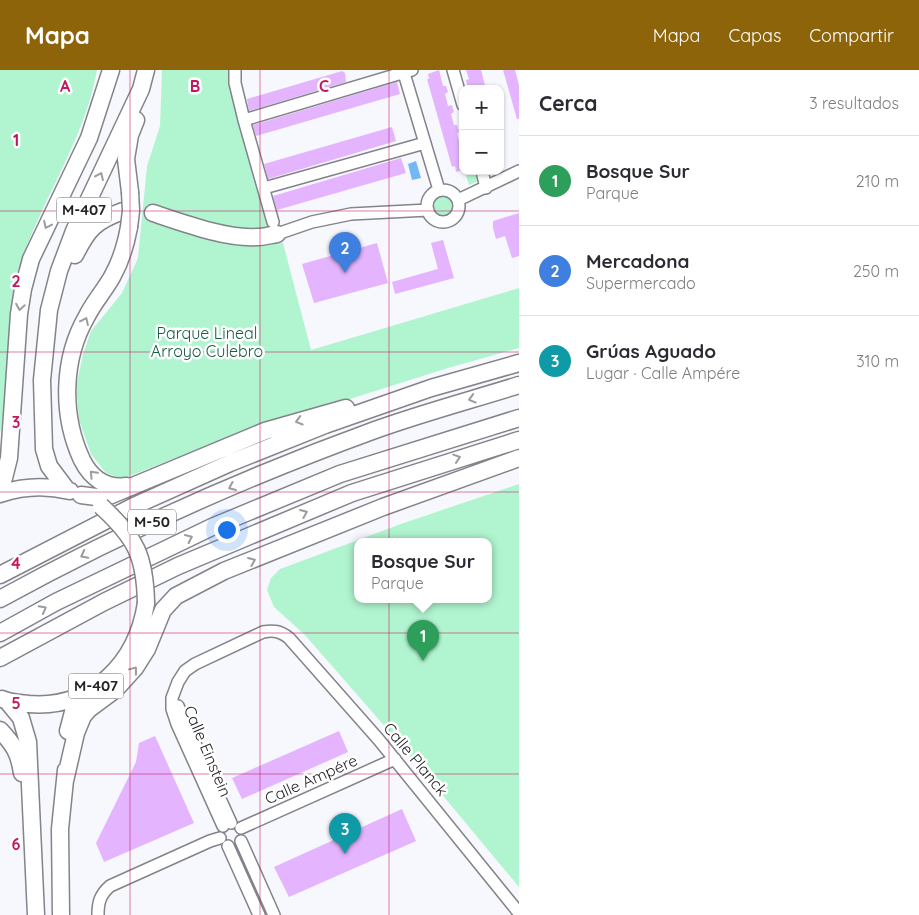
<!DOCTYPE html>
<html lang="es">
<head>
<meta charset="utf-8">
<style>
	:root { --surface:#fff; --page:#f7f7f7; --text:#2b2b33; --muted:#7c7c81; --line:#e1e1e2; --accent:#8e640a }
	body { margin:0; font-family:Quicksand,sans-serif; background:var(--page); color:var(--text) }
	.controls { position:absolute; right:15px; top:15px; display:grid; overflow:hidden; border-radius:10px; box-shadow:0 1px 4px #0004 }
	.controls button { width:45px; height:45px; display:grid; place-items:center; padding:0; border:0; border-bottom:1px solid var(--line); background:var(--surface); color:var(--text); font:25px sans-serif }
	.you { position:absolute; left:226px; top:459px; width:18px; height:18px; margin:-12px; border:4px solid #fff; border-radius:50%; background:#1a73e8; box-shadow:0 0 0 8px #1a73e833 }
	.badge { display:grid; place-items:center; width:32px; height:32px; border-radius:50%; background:var(--accent); color:#fff; font-size:16px; font-weight:700 }
	.pin { position:absolute; translate:-50% -41px; filter:drop-shadow(0 1px 2px #0008) }
	.pin::after { content:''; position:absolute; top:26px; width:18px; height:15px; background:inherit; clip-path:polygon(0 0,100% 0,50% 100%) }
	.popup { position:absolute; left:354px; top:468px; width:138px; height:65px; box-sizing:border-box; display:grid; place-content:center; border-radius:10px; background:var(--surface); filter:drop-shadow(0 1px 4px #0005); font-size:16px; white-space:nowrap; color:var(--muted) }
	.popup b { font-size:19px; color:var(--text) }
	.popup::after { content:''; position:absolute; left:50%; top:100%; margin-left:-10px; border:10px solid transparent; border-top-color:var(--surface) }
	.list { margin:0; padding:0; list-style:none }
	h2 { display:flex; justify-content:space-between; align-items:center; height:65px; margin:0; padding:0 20px; font-size:21px }
	h2 small { font-size:16px; font-weight:400; color:var(--muted) }
	.list li { display:grid; grid-template-columns:32px 1fr auto; gap:15px; align-items:center; box-sizing:border-box; height:90px; padding:0 20px; border-top:1px solid var(--line) }
	.list b { display:block; font-size:19px; white-space:nowrap }
	.list p { margin:0; font-size:16px; white-space:nowrap; color:var(--muted) }
	.list em { font-size:16px; font-style:normal; color:var(--muted) }
	.map { position:relative; flex:none; width:519px; height:845px; overflow:hidden }
	header { display:flex; align-items:center; gap:30px; box-sizing:border-box; height:70px; padding:0 25px; background:var(--accent); color:#fff }
	header strong { font-size:24px }
	nav { display:flex; gap:28px; margin-inline-start:auto; font-size:18px }
	main { display:flex }
	aside { flex:1; background:var(--surface) }
	.map>svg:first-child { display:block }
</style>
</head>
<body>
<header>
<strong>Mapa</strong>
<nav><a>Mapa</a><a>Capas</a><a>Compartir</a></nav>
</header>
<main>
<div class="map">
<svg width="519" height="845" viewBox="0 0 519 845">
	<rect width="100%" height="100%" fill="#f7f7fe"/>
	<!-- green -->
	<path fill="#b1f5d0" fill-rule="evenodd" d="M 0,0 L 97,0 C 85,68 44,126 21,191 C 11,220 10,254 8,285 C 7,306 5,328 3,349 L 0,363 Z
		M 162,0 L 231,0 L 231,22 L 274,171 L 283,173 L 311,280 L 519,218 L 519,278 L 448,298 L 226,368 L 122,409 L 106,403 L 91,384 L 79,350 L 76,317 L 83,284 L 91,261 L 122,223 L 138,188 L 147,96 L 160,56 Z
		M 470,101 L 477,101 L 479,111 L 469,115 L 465,103 Z
		M432 136a11 11 0 1 1 22 0a11 11 0 1 1-22 0Z
		M 519,414 L 519,817 L 395,668 L 305,565 L 274,537 L 267,520 L 271,508 L 280,499 L 401,454 ZM 358,472 L 488,472 L 488,530 L 358,530 Z"/>
	<!-- water -->
	<path fill="#73b8f6" d="M 416,91 L 421,108 L 412,110 L 408,94 Z"/>
	<!-- building -->
	<path fill="#e4b4ff" d="M 439,0 L 443,16 L 446,16 L 448,22 L 445,24 L 448,36 L 452,35 L 453,39 L 454,42 L 451,44 L 454,55 L 457,55 L 459,62 L 457,63 L 460,75 L 463,75 L 463,100 L 456,102 L 455,96 L 452,97 L 427,9 L 429,9 L 428,4 Z
		M 466,0 L 481,0 L 486,19 L 468,19 L 466,10 L 469,9 Z
		M 503,0 L 515,0 L 519,15 L 519,49 L 517,49 Z
		M 342,1 L 345,3 L 346,12 L 249,41 L 247,29 Z
		M 397,12 L 400,24 L 256,66 L 253,55 Z
		M 392,57 L 396,71 L 268,109 L 264,94 Z
		M 401,88 L 406,103 L 277,140 L 273,126 Z
		M 519,143 L 519,186 L 512,188 L 505,166 L 496,169 L 493,158 L 493,151 Z
		M 443,170 L 454,208 L 395,224 L 392,212 L 438,199 L 431,173 Z
		M 377,173 L 388,213 L 314,233 L 302,194 Z
		M 339,661 L 348,682 L 242,729 L 232,708 Z
		M 155,666 L 194,753 L 104,792 L 96,773 L 136,692 L 139,673 Z
		M 402,739 L 416,771 L 289,827 L 274,797 Z"/>
	<g fill="none" stroke-linecap="round" stroke-linejoin="round">
		<!-- highway-tunnel -->
		<path stroke="#cdcdd3" stroke-width="16" stroke-dasharray="16 8" stroke-linecap="butt" d="M 123,141 L 135,139 L 153,143"/>
		<defs>
			<path id="minor" d="M 235,0 L 235,13 L 244,50 L 273,152
				M 403,0 L 439,120
				M 453,0 L 463,35
				M 244,50 L 412,0
				M 482,101 L 486,118
				M 264,118 L 425,73
				M427 136a16 16 0 1 1 32 0a16 16 0 1 1-32 0Z
				M 458,130 L 519,101
				M 277,164 L 312,152 L 351,144 L 428,140
				M 178,636 L 231,753
				M 223,756 L 177,654 L 172,639 L 172,628 L 178,612 L 185,601 L 195,594 L 263,562 C 274,560 280,561 289,568 L 379,670 L 519,843
				M 241,758 L 395,689
				M 241,771 L 274,845
				M 228,776 L 259,845
				M 98,845 C 98,832 100,825 110,816 L 210,771 L 220,768"/>
			<path id="highway" d="M 130,122 L 126,89 L 130,65 L 136,50
				M 153,143 C 183,153 226,169 257,167 C 264,167 270,165 277,164
				M 75,185 C 88,159 95,151 123,141
				M 0,415 L 4,408 L 9,388 L 19,244 L 23,219 L 31,189 L 89,68 L 111,0
				M 127,416 C 106,419 91,408 82,390 C 61,345 62,289 87,246 C 94,232 104,221 112,207 C 121,191 126,174 129,157
				M 67,420 L 49,396 L 44,379 L 42,310 L 49,240 L 59,201 L 74,161 L 141,19 L 146,0
				M 0,424 C 23,416 46,415 70,421
				M 81,425 L 104,428 L 265,361 L 346,338
				M 0,505 L 134,436 L 230,393 L 325,355 L 431,318 L 519,293
				M 0,529 C 120,463 246,407 375,360 C 422,343 471,330 519,315
				M 0,563 L 56,532 L 212,457 L 340,404 L 519,348
				M 0,588 L 104,532 L 178,496 L 352,423 L 519,370
				M 2,629 C 11,633 20,633 29,634 C 92,639 137,593 146,533
				M 7,631 L 21,648 L 28,672 L 36,845
				M 0,660 C 14,675 19,683 22,703
				M 68,661 L 73,642 L 80,625
				M 65,711 L 76,663 L 83,646 L 89,639 L 116,619 L 135,598 L 147,579 L 163,540 L 176,526 L 224,501 L 383,437 L 519,388
				M 61,845 L 60,759 L 66,700"/>
		</defs>
		<!-- minor casing -->
		<use href="#minor" stroke="#83838a" stroke-width="14"/>
		<!-- highway casing -->
		<use href="#highway" stroke="#83838a" stroke-width="19"/>
		<!-- minor -->
		<use href="#minor" stroke="#fff" stroke-width="11"/>
		<!-- highway -->
		<use href="#highway" stroke="#fff" stroke-width="16"/>
		<defs>
			<path id="highway-bridge" d="M 129,157 L 131,141 L 130,122
				M 101,436 C 136,468 145,486 146,533"/>
		</defs>
		<!-- highway-bridge casing -->
		<use href="#highway-bridge" stroke="#83838a" stroke-width="19" stroke-linecap="butt"/>
		<!-- highway-bridge -->
		<use href="#highway-bridge" stroke="#fff" stroke-width="16"/>
	</g>
	<!-- one-way arrows -->
	<defs><path id="oneway-chevron" d="M-2-3.5L2.5 0L-2 3.5" fill="none" stroke-width="1.6" stroke-linecap="round" stroke-linejoin="round" transform="scale(1.25)"/></defs>
	<g stroke="#9c9c9e">
		<use href="#oneway-chevron" transform="translate(100 106) rotate(-65)"/>
		<use href="#oneway-chevron" transform="translate(47 155) rotate(115)"/>
		<use href="#oneway-chevron" transform="translate(20 237) rotate(99)"/>
		<use href="#oneway-chevron" transform="translate(85 251) rotate(-65)"/>
		<use href="#oneway-chevron" transform="translate(472 329) rotate(163)"/>
		<use href="#oneway-chevron" transform="translate(299 351) rotate(164)"/>
		<use href="#oneway-chevron" transform="translate(457 388) rotate(-18)"/>
		<use href="#oneway-chevron" transform="translate(93 404) rotate(-133)"/>
		<use href="#oneway-chevron" transform="translate(232 417) rotate(156)"/>
		<use href="#oneway-chevron" transform="translate(304 443) rotate(-23)"/>
		<use href="#oneway-chevron" transform="translate(189 468) rotate(-25)"/>
		<use href="#oneway-chevron" transform="translate(84 485) rotate(153)"/>
		<use href="#oneway-chevron" transform="translate(252 491) rotate(-23)"/>
		<use href="#oneway-chevron" transform="translate(43 539) rotate(-28)"/>
		<use href="#oneway-chevron" transform="translate(134 600) rotate(-53)"/>
	</g>
	<!-- grid -->
	<path fill="none" stroke="#c2185b" stroke-width="1" stroke-opacity="0.55" d="M 130,0 L 130,845M 260,0 L 260,845M 389,0 L 389,845M 0,141 L 519,141M 0,282 L 519,282M 0,422 L 519,422M 0,563 L 519,563M 0,704 L 519,704"/>
	<g text-anchor="middle" stroke-width="5" stroke-linejoin="round" paint-order="stroke">
		<!-- shield labels -->
		<g fill="#fff" stroke="#666668" stroke-width="1">
			<rect x="56.5" y="127.5" width="55" height="25" rx="4"/>
			<rect x="128" y="439.5" width="48" height="25" rx="4"/>
			<rect x="68.5" y="603.5" width="55" height="25" rx="4"/>
		</g>
		<g font-size="15" font-weight="bold" fill="#242427">
			<text x="84" y="145">M-407</text>
			<text x="152" y="457">M-50</text>
			<text x="96" y="621">M-407</text>
		</g>
		<!-- park labels -->
		<g font-size="16" fill="#175e40" stroke="#fff">
			<text x="207" y="269">Parque Lineal<tspan x="207" dy="18">Arroyo Culebro</tspan></text>
		</g>
		<!-- street labels -->
		<g font-size="16" fill="#242427" stroke="#fff">
			<text transform="translate(208 681) rotate(67)" y="6">Calle Einstein</text>
			<text transform="translate(416 689) rotate(50)" y="6">Calle Planck</text>
			<text transform="translate(311 709) rotate(-24)" y="6">Calle Ampére</text>
		</g>
	</g>
	<g font-size="16" text-anchor="middle" font-weight="bold" fill="#c2185b" stroke="#fff" stroke-width="5" stroke-linejoin="round" paint-order="stroke">
		<text x="65" y="22">A</text>
		<text x="195" y="22">B</text>
		<text x="324" y="22">C</text>
		<text x="16" y="76">1</text>
		<text x="16" y="217">2</text>
		<text x="16" y="358">3</text>
		<text x="16" y="499">4</text>
		<text x="16" y="639">5</text>
		<text x="16" y="780">6</text>
	</g>
</svg>
<div class="controls">
<button>+</button>
<button>−</button>
</div>
<div class="you"></div>
<div class="pin badge" style="left:423px;top:591px;background:#2e9e5b">1</div>
<div class="popup"><b>Bosque Sur</b>Parque</div>
<div class="pin badge" style="left:345px;top:203px;background:#3f7fe0">2</div>
<div class="pin badge" style="left:345px;top:784px;background:#0f9aa8">3</div>
</div>
<aside>
<h2>Cerca<small>3 resultados</small></h2>
<ul class="list">
<li><span class="badge" style="background:#2e9e5b">1</span><div><b>Bosque Sur</b><p>Parque</p></div><em>210 m</em></li>
<li><span class="badge" style="background:#3f7fe0">2</span><div><b>Mercadona</b><p>Supermercado</p></div><em>250 m</em></li>
<li><span class="badge" style="background:#0f9aa8">3</span><div><b>Grúas Aguado</b><p>Lugar · Calle Ampére</p></div><em>310 m</em></li>
</ul>
</aside>
</main>
</body>
</html>
